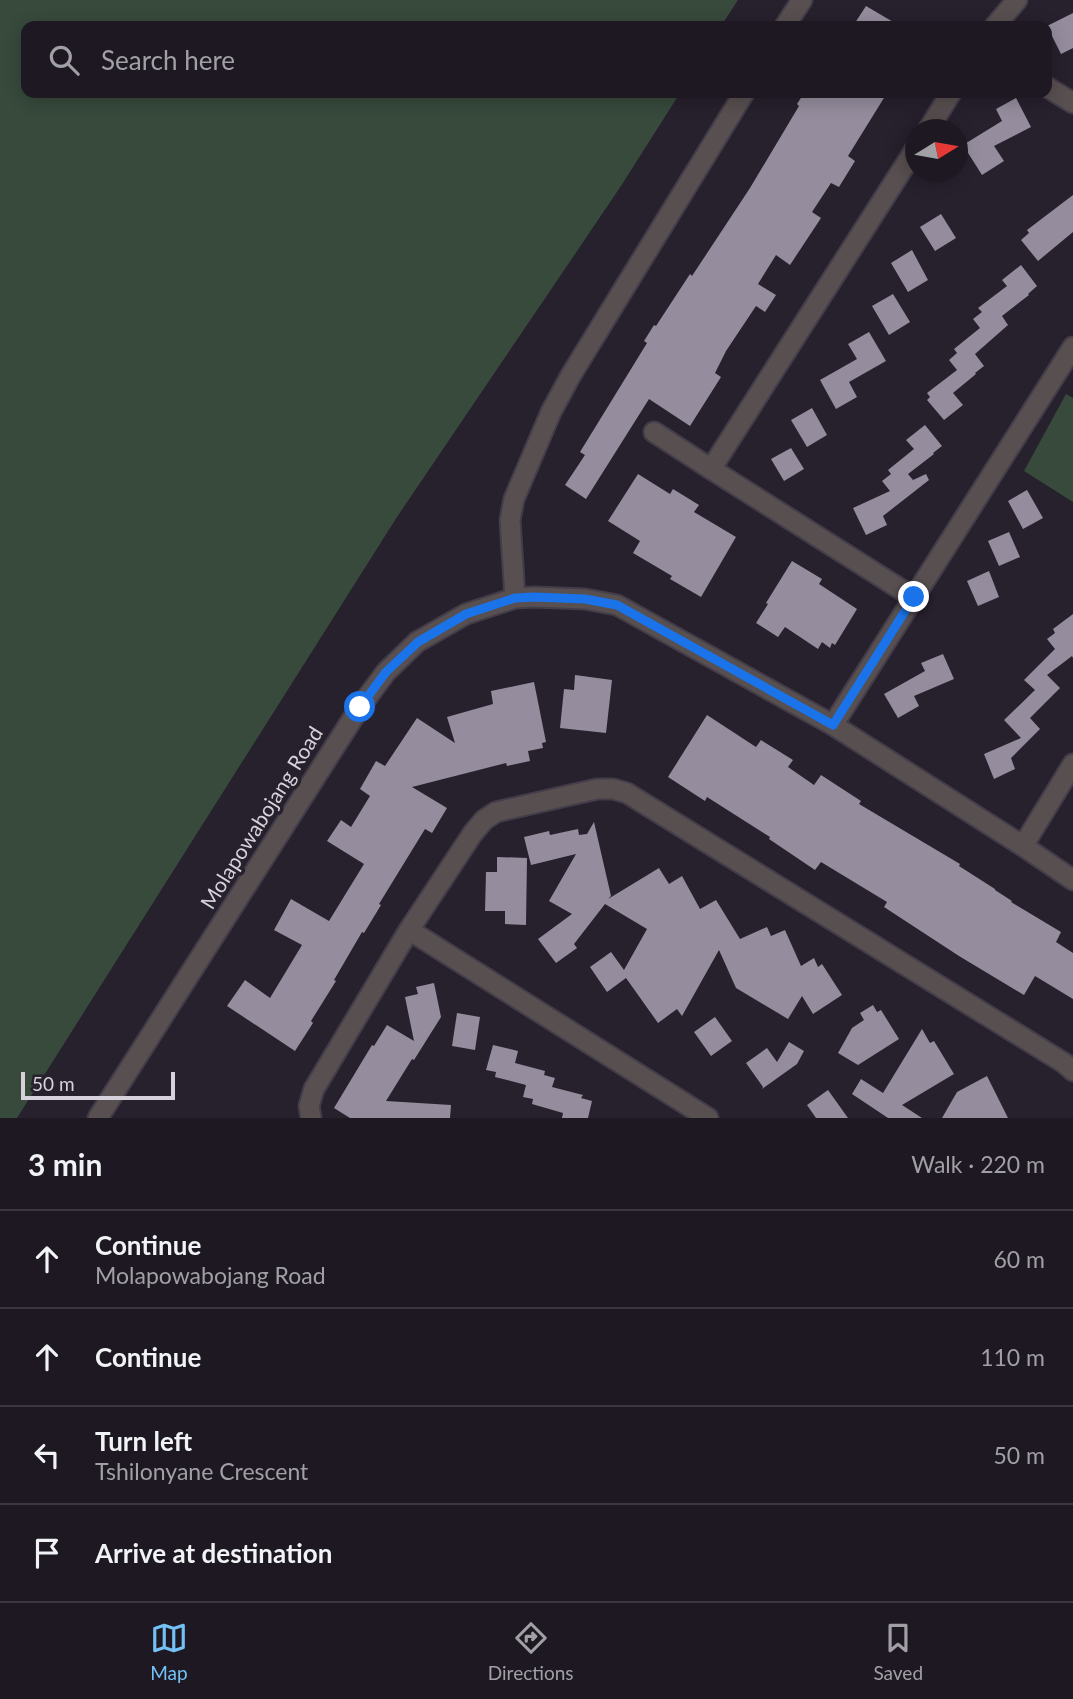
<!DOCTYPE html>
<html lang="en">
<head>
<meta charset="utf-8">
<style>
	:root { --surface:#1d1822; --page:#25212a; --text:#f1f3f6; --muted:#a0a0a5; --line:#3b3740; --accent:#73c1f5 }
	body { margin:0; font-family:Lato,sans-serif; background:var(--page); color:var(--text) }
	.compass { position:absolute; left:905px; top:119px; width:63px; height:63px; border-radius:50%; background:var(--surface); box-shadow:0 4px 18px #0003; rotate:79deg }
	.scale { position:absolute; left:21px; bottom:18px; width:154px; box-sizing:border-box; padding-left:7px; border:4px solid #d6d1da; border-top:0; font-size:19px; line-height:24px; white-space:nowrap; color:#d6d1da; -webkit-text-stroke:5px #27202d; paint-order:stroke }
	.stop { position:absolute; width:21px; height:21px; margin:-16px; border:5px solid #1a73e8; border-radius:50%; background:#fff }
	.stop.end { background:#1a73e8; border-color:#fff; box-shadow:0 2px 7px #0008 }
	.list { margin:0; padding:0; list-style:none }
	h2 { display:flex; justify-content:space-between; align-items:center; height:91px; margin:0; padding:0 28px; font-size:30px }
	h2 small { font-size:23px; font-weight:400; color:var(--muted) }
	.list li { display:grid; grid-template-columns:46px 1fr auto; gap:21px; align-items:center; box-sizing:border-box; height:98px; padding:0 28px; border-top:2px solid var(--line) }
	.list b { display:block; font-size:26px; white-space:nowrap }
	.list p { margin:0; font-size:23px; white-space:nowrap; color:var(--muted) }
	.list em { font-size:23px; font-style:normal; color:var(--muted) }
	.icon { flex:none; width:38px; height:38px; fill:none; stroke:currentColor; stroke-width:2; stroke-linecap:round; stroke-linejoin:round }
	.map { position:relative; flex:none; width:1073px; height:1118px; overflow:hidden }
	.search { position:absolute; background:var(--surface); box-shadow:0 4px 18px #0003; left:21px; right:21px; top:21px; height:77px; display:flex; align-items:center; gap:18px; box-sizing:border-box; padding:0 24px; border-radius:14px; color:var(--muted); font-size:26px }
	.sheet { height:483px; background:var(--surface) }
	nav { display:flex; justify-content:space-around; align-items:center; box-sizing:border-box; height:98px; border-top:2px solid var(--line); background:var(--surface); font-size:19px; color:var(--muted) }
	nav a { display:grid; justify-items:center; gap:4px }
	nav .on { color:var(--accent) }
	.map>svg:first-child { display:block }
</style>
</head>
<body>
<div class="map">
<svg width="1073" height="1118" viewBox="0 0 1073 1118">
	<rect width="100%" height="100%" fill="#27202d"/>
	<!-- green -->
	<path fill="#374a3c" d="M 0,0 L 738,0 L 721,26 L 26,26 L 26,93 L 680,93 L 619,189 L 397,517 L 17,1118 L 0,1118 Z
		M 1066,394 L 1073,398 L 1073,502 L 1024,471 Z"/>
	<!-- building -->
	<path fill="#958d9d" d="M 866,6 L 900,26 L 853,26 Z
		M 1073,13 L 1073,48 L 1061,54 L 1047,26 Z
		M 804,93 L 887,93 L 848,156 L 855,161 L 839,187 L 831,183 L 812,212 L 821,218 L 790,265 L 776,255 L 758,284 L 776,295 L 765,312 L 756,306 L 726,351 L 715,373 L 721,377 L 690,426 L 649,399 L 586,499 L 565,485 L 585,455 L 580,452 L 647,343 L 644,341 L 654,325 L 656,326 L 690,274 L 692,276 L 750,188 L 799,106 L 797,104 Z
		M 1016,98 L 1031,127 L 994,146 L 1004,161 L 982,175 L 963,145 L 1002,121 L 996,109 Z
		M 1073,195 L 1073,232 L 1038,261 L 1021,240 L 1029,233 L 1027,230 Z
		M 941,214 L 956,238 L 935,251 L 920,227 Z
		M 912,250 L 928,280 L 908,292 L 891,263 Z
		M 1021,265 L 1037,286 L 1028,294 L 1029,295 L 1002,316 L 1008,325 L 975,354 L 984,366 L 975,373 L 976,374 L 953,393 L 963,405 L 944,420 L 927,400 L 930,397 L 927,393 L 957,370 L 949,360 L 957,353 L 954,349 L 980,328 L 973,319 L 982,312 L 978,308 L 1007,286 L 1002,280 Z
		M 893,294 L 910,322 L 889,335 L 872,306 Z
		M 869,332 L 886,361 L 849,382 L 857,397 L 836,409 L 820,380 L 857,359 L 848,344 Z
		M 812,408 L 827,435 L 807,447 L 791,420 Z
		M 925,425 L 942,446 L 933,453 L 934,454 L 908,474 L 913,480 L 926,474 L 929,480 L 883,516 L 887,525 L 866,535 L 853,508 L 890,491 L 882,481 L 891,474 L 888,470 L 914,449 L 906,440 Z
		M 791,448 L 804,469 L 784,481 L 771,459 Z
		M 638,474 L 670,494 L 673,489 L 699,505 L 694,512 L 736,537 L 701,597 L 670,579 L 672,576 L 633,553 L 640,541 L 608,521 Z
		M 1027,490 L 1043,518 L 1023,529 L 1008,501 Z
		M 1009,532 L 1020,557 L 999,566 L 988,541 Z
		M 792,561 L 822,579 L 819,584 L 857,609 L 835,645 L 832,643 L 830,648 L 822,642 L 818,649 L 785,627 L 778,637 L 756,623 L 768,604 L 766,603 Z
		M 989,571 L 999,597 L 978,606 L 967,581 Z
		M 1073,614 L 1073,658 L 1072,656 L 1047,675 L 1060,688 L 1030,718 L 1040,729 L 1011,758 L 1015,769 L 994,779 L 984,754 L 1021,738 L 1004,720 L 1035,690 L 1024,680 L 1055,649 L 1047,639 L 1055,633 L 1053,629 Z
		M 943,654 L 954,679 L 914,696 L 919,706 L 898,718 L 884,694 L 925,671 L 921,663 Z
		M 575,675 L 612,680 L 606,733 L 560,728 L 564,689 L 574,690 Z
		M 534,682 L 546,742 L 542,743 L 543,748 L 528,751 L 530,761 L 507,766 L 506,763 L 412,787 L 447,808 L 432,833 L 425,829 L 379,904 L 381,905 L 364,933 L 362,932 L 334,980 L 336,981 L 311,1021 L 313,1023 L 295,1051 L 227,1006 L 245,980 L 270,998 L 302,945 L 274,930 L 291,899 L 329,921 L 364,864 L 327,841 L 341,820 L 351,827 L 370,796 L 360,789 L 376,761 L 385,766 L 417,718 L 455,743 L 447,717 L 493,704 L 491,691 Z
		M 707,715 L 756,747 L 761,740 L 793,760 L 788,767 L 814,785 L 821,775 L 861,801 L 859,804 L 960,864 L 959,866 L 995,889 L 995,890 L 1012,901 L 1011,902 L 1061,932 L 1056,942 L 1073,953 L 1073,999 L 1035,976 L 1024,995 L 959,956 L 884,907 L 887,902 L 821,862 L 815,870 L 769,839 L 770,837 L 707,797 L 705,801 L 668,777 Z
		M 594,822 L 611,896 L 608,899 L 659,868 L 669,884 L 682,876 L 700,909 L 716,900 L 740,939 L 767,927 L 771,936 L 785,930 L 801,966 L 814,958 L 818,967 L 822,964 L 842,995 L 813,1014 L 802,996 L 788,1019 L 736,988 L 719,950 L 682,1016 L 677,1009 L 658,1023 L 626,978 L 607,992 L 590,967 L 611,952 L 624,970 L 647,929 L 605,904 L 574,944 L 577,948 L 556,963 L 538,939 L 572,914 L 549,901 L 576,854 L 531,865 L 524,837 L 549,831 L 550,835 L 578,829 L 579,835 L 587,834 Z
		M 497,857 L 527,858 L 526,925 L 505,924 L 505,911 L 485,911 L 486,872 L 497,872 Z
		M 434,983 L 441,1017 L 414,1060 L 412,1059 L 386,1101 L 451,1105 L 450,1118 L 350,1118 L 334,1108 L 372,1045 L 374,1046 L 387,1025 L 414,1041 L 405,997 L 418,994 L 416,987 Z
		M 873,1005 L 877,1012 L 881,1010 L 899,1039 L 858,1065 L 838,1053 L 852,1028 L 864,1020 L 860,1013 Z
		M 457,1013 L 480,1017 L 475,1050 L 452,1046 Z
		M 715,1017 L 732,1041 L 711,1056 L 694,1032 Z
		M 922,1029 L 930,1043 L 934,1041 L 954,1074 L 902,1105 L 922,1118 L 888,1118 L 852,1094 L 861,1079 L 883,1093 Z
		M 789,1042 L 804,1051 L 797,1064 L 762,1089 L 763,1087 L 746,1063 L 767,1048 L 777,1062 Z
		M 493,1045 L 518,1051 L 515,1063 L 545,1071 L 544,1075 L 555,1078 L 552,1087 L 583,1095 L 581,1098 L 592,1101 L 588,1118 L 562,1118 L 563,1113 L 532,1104 L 533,1099 L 523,1097 L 526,1085 L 495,1077 L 496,1072 L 486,1070 Z
		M 987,1076 L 1008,1118 L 942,1118 L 957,1092 Z
		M 828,1090 L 848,1118 L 816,1118 L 807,1105 Z"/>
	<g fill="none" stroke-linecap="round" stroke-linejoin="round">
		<defs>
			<path id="street" d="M 785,26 L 802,0
				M 995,26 L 1017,0
				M 1047,87 L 1073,103
				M 928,130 L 951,93
				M 654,432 L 711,469
				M 913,597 L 711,469 L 916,148
				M 515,598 L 510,520 L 514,499 L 551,412 L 571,375 L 744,93
				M 833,725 L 1073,347
				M 1023,846 L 1073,764
				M 409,930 L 708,1118
				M 98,1118 L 360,707 L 386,672 L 417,642 L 466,614 L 515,598 L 534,597 L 585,599 L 617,605 L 833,725 L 1023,846 L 1073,880
				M 311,1118 L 309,1106 L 314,1089 L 409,930 L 473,833 L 484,820 L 496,812 L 597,789 L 613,789 L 627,793 L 1064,1063 L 1073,1071"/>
		</defs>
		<!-- street casing -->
		<use href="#street" stroke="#433c49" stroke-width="23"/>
		<!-- street -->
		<use href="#street" stroke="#584f50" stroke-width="19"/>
	</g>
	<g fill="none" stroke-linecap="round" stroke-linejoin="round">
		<!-- route -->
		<path stroke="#1a73e8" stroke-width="9" d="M 360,707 L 386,672 L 418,642 L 466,614 L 515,598 L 534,597 L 585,599 L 617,605 L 833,725 L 914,597"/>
	</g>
	<g text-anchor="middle" stroke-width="7" stroke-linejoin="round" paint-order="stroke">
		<!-- street labels -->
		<g font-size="21" fill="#d6d1da" stroke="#27202d">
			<text transform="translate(262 818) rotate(-58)" y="7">Molapowabojang Road</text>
		</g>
	</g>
</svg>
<svg class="compass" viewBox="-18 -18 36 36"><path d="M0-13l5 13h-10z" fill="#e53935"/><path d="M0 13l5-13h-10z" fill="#a0a0a5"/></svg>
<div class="scale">50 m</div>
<div class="stop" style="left:360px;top:707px"></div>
<div class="stop end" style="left:914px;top:597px"></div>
<div class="search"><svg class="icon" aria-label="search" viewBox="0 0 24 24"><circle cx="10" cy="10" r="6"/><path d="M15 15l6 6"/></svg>Search here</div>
</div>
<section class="sheet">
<h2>3 min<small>Walk · 220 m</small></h2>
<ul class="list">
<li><svg class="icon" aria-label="ahead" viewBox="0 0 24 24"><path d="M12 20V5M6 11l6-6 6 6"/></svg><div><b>Continue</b><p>Molapowabojang Road</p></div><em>60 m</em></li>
<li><svg class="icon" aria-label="ahead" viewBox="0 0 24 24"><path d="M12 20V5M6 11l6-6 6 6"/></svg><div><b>Continue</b></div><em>110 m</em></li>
<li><svg class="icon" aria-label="left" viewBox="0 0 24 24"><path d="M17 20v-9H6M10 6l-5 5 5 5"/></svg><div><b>Turn left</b><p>Tshilonyane Crescent</p></div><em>50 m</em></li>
<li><svg class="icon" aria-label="arrive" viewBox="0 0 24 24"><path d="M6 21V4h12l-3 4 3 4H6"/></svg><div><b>Arrive at destination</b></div></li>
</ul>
</section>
<nav>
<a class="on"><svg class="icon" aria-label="map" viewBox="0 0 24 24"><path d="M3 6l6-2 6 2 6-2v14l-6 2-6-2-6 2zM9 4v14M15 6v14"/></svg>Map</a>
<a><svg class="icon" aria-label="directions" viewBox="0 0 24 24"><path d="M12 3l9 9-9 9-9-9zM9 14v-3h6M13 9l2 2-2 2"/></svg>Directions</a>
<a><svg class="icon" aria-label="saved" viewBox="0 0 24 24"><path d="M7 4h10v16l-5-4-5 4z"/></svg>Saved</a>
</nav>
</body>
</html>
